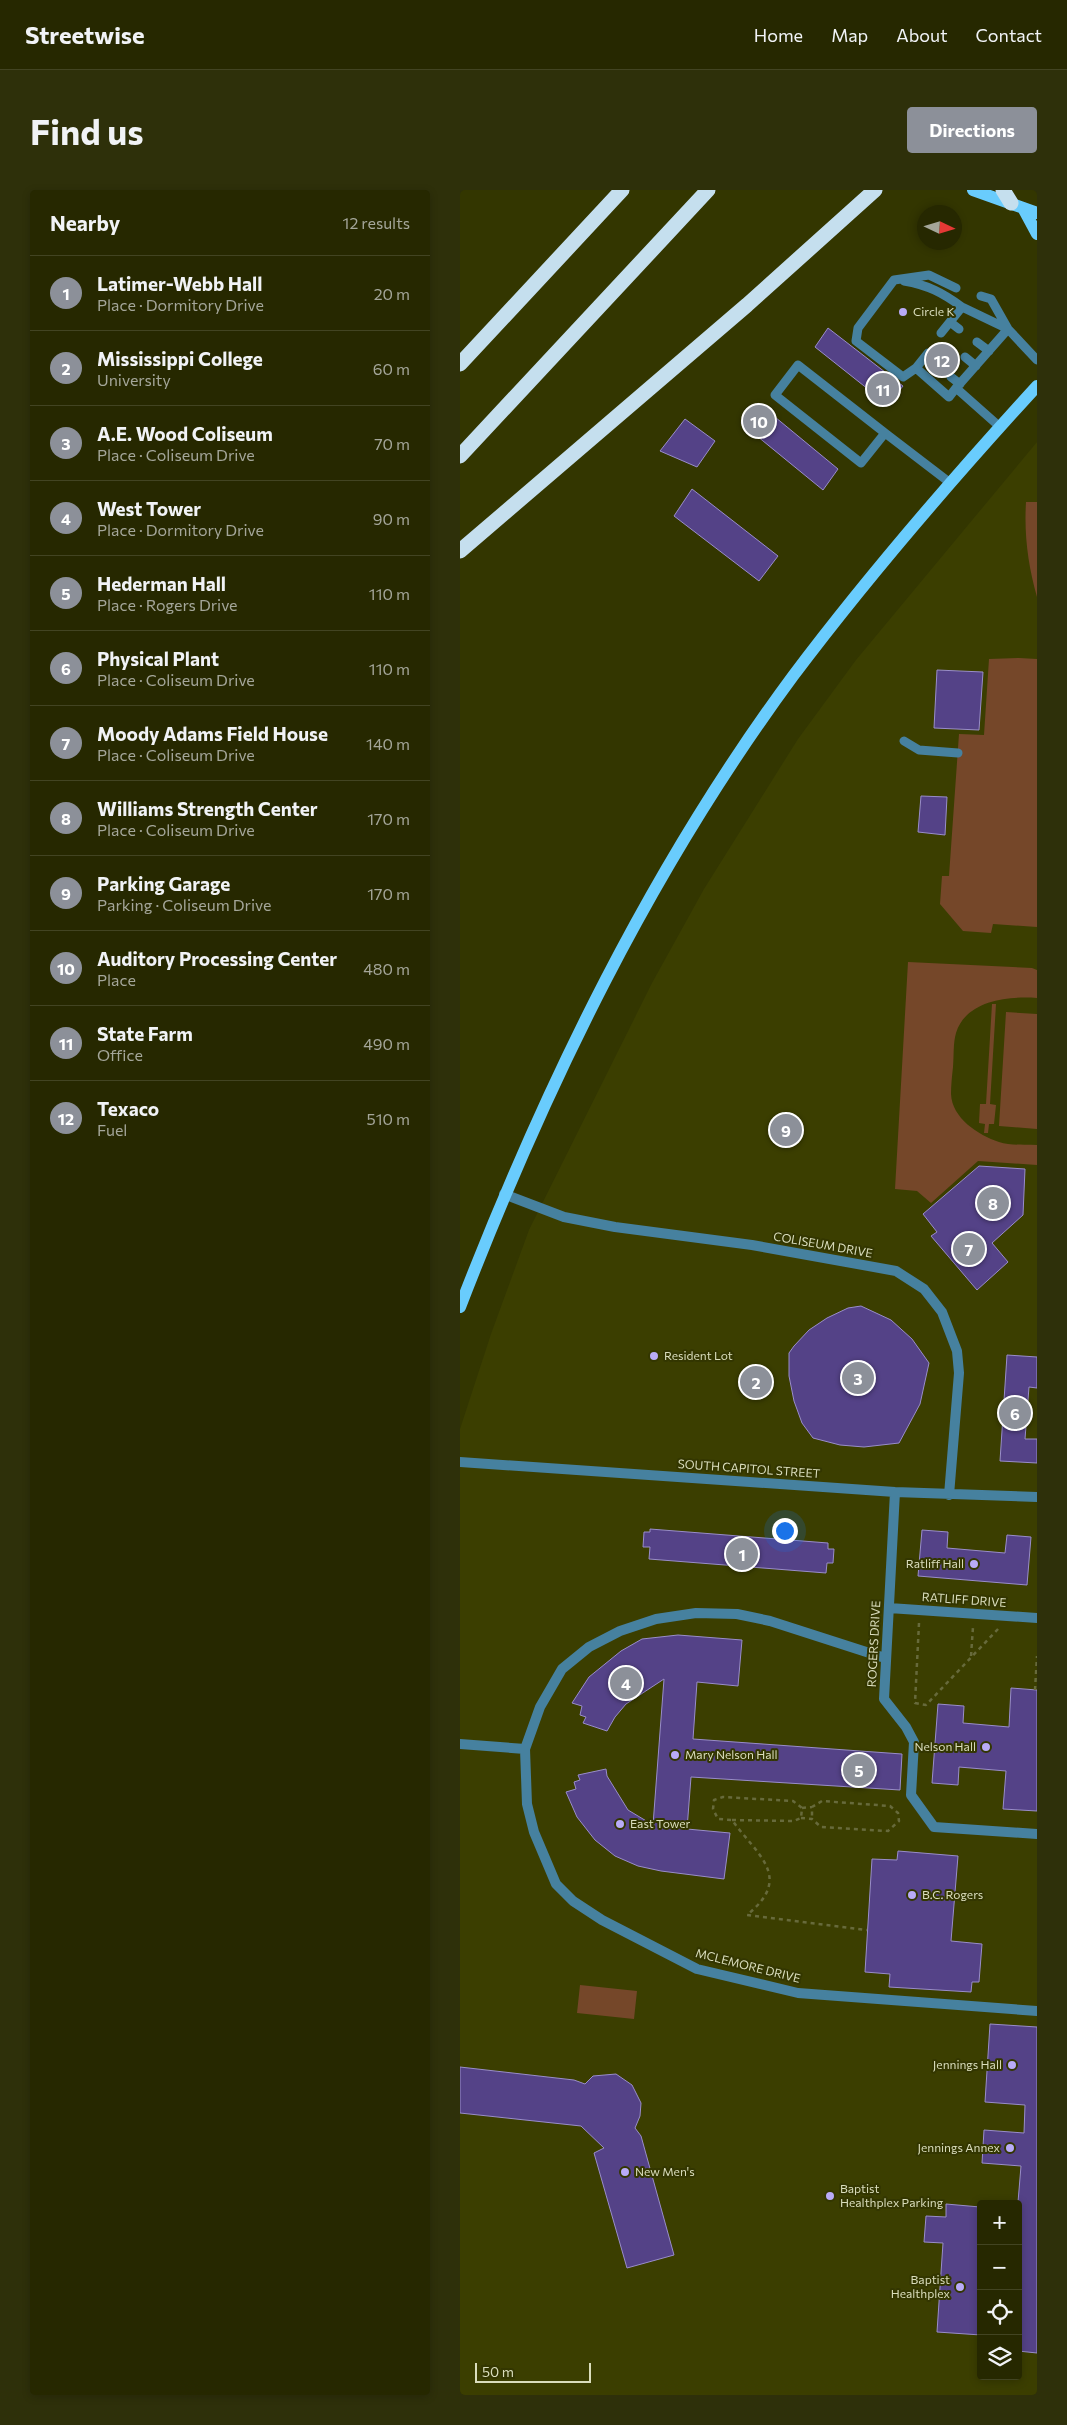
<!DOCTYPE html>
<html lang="en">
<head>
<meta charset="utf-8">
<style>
	:root { --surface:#262800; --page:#2e300a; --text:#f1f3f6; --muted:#a4a699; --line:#424422; --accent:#8c9099 }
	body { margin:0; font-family:Commissioner,sans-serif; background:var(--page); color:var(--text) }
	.controls { position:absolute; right:15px; bottom:15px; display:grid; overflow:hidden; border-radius:5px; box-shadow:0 2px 8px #0003 }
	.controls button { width:45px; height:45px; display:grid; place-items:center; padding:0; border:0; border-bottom:1px solid var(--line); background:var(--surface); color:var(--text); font:25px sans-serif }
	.compass { position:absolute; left:457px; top:15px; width:45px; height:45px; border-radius:50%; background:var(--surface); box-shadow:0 2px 8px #0003; rotate:94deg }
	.scale { position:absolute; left:15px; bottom:12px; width:116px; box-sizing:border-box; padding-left:5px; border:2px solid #daddbc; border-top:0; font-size:14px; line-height:18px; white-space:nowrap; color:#daddbc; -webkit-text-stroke:4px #333600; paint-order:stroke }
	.you { position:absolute; left:324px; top:1340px; width:18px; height:18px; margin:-12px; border:4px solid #fff; border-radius:50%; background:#1a73e8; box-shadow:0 0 0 8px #1a73e833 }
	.badge { display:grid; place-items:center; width:32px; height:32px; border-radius:50%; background:var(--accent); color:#fff; font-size:16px; font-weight:700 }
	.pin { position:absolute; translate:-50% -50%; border:2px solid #fff; box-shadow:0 1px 5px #0006 }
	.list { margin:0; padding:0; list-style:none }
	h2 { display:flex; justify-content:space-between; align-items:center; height:65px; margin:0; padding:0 20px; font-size:21px }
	h2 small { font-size:16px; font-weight:400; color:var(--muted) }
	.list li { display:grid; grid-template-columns:32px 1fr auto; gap:15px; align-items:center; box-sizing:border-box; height:75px; padding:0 20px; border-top:1px solid var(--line) }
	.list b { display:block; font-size:19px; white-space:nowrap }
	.list p { margin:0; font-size:16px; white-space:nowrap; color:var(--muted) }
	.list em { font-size:16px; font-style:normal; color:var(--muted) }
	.icon { flex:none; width:28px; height:28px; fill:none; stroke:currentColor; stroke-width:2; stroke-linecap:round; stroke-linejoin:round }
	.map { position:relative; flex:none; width:577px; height:2205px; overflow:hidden; border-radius:5px }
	header { display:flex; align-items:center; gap:30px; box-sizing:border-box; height:70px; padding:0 25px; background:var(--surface); border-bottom:1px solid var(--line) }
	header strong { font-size:24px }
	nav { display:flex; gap:28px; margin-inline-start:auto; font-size:18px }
	.intro { display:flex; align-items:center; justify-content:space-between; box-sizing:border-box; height:120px; padding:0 30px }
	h1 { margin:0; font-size:35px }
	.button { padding:12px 22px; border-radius:5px; background:var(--accent); color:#fff; font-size:18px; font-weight:700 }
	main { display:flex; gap:30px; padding:0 30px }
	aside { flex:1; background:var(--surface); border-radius:5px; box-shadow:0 2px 8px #0003 }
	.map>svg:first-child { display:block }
</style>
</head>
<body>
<header>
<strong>Streetwise</strong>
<nav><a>Home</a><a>Map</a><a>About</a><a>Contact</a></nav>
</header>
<div class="intro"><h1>Find us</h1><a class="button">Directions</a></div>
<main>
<aside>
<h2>Nearby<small>12 results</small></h2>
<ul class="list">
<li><span class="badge">1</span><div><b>Latimer-Webb Hall</b><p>Place · Dormitory Drive</p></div><em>20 m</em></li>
<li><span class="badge">2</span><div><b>Mississippi College</b><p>University</p></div><em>60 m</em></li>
<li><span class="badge">3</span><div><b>A.E. Wood Coliseum</b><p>Place · Coliseum Drive</p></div><em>70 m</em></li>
<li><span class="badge">4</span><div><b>West Tower</b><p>Place · Dormitory Drive</p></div><em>90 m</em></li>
<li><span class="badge">5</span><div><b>Hederman Hall</b><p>Place · Rogers Drive</p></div><em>110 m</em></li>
<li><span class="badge">6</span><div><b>Physical Plant</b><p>Place · Coliseum Drive</p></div><em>110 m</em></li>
<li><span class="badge">7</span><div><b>Moody Adams Field House</b><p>Place · Coliseum Drive</p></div><em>140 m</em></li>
<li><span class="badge">8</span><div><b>Williams Strength Center</b><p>Place · Coliseum Drive</p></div><em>170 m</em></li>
<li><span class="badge">9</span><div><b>Parking Garage</b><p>Parking · Coliseum Drive</p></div><em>170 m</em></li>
<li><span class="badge">10</span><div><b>Auditory Processing Center</b><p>Place</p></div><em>480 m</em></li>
<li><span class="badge">11</span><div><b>State Farm</b><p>Office</p></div><em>490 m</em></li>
<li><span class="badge">12</span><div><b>Texaco</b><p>Fuel</p></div><em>510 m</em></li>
</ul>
</aside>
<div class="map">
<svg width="577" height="2205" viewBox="0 0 577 2205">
	<rect width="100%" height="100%" fill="#333600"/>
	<!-- built -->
	<path fill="#3b3e00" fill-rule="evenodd" d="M 577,252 L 577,2205 L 0,2205 L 0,1239 L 31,1144 L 69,1040 L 192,793 L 244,699 L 338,549 L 396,470 ZM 521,2014 L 558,2014 L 558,2186 L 521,2186 Z"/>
	<!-- green -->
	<path fill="#754729" d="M 566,312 L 577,312 L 577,407 C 568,375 564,345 566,312 Z
		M 559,468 L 577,469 L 577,737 L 533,734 L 531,743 L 503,741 L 480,714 L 482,686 L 489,686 L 499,544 L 524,545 L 529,469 Z
		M 448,772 L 572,778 L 577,780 L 577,808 C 549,806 506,810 496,843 C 493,853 494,866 493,877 C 492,886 491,895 491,904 C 492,928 518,945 539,952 C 550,956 565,954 577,955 L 577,975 L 518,971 L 471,1013 L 457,1001 L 435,999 Z
		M 532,814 L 536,814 L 530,914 L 536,915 L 534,934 L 529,934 L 528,943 L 524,943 L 525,934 L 519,933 L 520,914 L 526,914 Z
		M 546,822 L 577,824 L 577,939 L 539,936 Z
		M 120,1795 L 177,1801 L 174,1829 L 117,1823 Z"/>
	<!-- building -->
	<path fill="#544287" stroke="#998dca" d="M 368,138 L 443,196 L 428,215 L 355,157 Z
		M 298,213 L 378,279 L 363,300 L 281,233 Z
		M 225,229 L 255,251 L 237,277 L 200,261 Z
		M 232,299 L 318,366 L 299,391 L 214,326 Z
		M 477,480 L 523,482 L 519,540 L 474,538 Z
		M 461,606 L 487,607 L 485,645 L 458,642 Z
		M 519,976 L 565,979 L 563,1025 L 532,1053 L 548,1072 L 517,1100 L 471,1046 L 477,1042 L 463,1024 Z
		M 401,1116 L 431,1130 L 452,1149 L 469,1173 L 460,1214 L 439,1253 L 404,1257 L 380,1255 L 353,1248 L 342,1233 L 334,1211 L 329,1186 L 329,1163 L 334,1156 L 349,1140 L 367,1128 L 388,1118 Z
		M 547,1165 L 577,1167 L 577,1198 L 569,1197 L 565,1249 L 577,1249 L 577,1273 L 540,1271 Z
		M 190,1339 L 368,1353 L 368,1359 L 374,1359 L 373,1373 L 367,1373 L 366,1383 L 189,1369 L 190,1357 L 183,1357 L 184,1342 L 190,1342 Z
		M 462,1340 L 488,1342 L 487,1358 L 545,1363 L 547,1345 L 571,1347 L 567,1395 L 458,1386 Z
		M 218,1445 L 282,1450 L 278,1496 L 237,1492 L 233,1549 L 442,1564 L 440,1600 L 231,1587 L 227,1639 L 270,1643 L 264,1689 L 201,1681 L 178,1676 L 155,1666 L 135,1650 L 117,1627 L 106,1602 L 116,1599 L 114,1592 L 120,1590 L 118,1585 L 146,1579 L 147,1586 L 168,1620 L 193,1635 L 204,1489 L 166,1514 L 155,1527 L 147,1541 L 123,1533 L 126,1527 L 120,1525 L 122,1516 L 112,1513 L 129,1487 L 161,1461 L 182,1449 Z
		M 551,1498 L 577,1500 L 577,1621 L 543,1619 L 546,1581 L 499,1577 L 498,1595 L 472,1593 L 478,1514 L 504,1516 L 503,1533 L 549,1537 Z
		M 438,1661 L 498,1666 L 491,1751 L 522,1754 L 519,1792 L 512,1792 L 511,1802 L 429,1797 L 430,1784 L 405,1782 L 412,1669 L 437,1670 Z
		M 530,1834 L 577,1837 L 577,2163 L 558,2161 L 558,2012 L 561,1976 L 522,1973 L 524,1940 L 564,1943 L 565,1915 L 525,1912 Z
		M 0,1877 L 114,1890 L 125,1894 L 133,1886 L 156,1884 L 172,1895 L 181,1913 L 180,1926 L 175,1938 L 181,1946 L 214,2065 L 167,2078 L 134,1963 L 144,1958 L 121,1936 L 0,1923 Z
		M 486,2014 L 520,2017 L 521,2145 L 477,2142 L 483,2053 L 464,2052 L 466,2026 L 486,2027 Z"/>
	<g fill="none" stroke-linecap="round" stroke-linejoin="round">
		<!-- path -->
		<path stroke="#676a3b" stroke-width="2.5" stroke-dasharray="4 4" stroke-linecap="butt" d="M 459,1433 L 455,1513 L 466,1515 L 539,1438
			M 511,1466 L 513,1437
			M 575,1500 L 577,1466
			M 342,1618 L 352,1617
			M 341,1628 L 352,1629 L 361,1637 L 428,1641 L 439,1631 L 438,1623 L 430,1616 L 362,1611 L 352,1617 L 352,1629
			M 272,1630 L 334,1631 L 341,1628 L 342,1618 L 333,1611 L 263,1607 L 254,1610 L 253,1619 L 258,1629 L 272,1630 C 297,1665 334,1687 287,1725 L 407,1740"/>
		<!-- lane -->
		<path stroke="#46819f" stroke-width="9" d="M 444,91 C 468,95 483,103 502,117
			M 521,106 L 531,109 L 548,139
			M 490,132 L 499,139
			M 481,143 L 502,117 L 548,139
			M 517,152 L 529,161
			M 468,163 L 456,178 L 489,207 L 496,198
			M 505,167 L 516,176
			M 465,168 L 473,175
			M 456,178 L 443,187 L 396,151 L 398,138 L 434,90 L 469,85 L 496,98
			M 491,187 L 500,194
			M 540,237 L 496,198 L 548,139 L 577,170
			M 425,243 L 338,175 L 315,205 L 401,273 L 425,243 L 489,292
			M 444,551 L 459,560 L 498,563"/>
		<!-- street -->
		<path stroke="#46819f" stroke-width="10" d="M 44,1004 L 104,1027 L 155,1037 L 292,1055 L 436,1081 L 464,1099 L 482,1122 L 497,1161 L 499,1183 L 489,1305
			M 0,1272 L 435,1302 L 577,1307
			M 435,1302 L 424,1509 L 446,1537 L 454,1552 L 451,1605 L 474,1637 L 577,1644
			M 429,1418 L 577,1428
			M 425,1468 L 310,1431 L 277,1424 L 236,1423 L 196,1429 L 160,1441 L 129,1457 L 102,1479 L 80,1517 L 65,1559 L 67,1614 L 74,1642 L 96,1694 L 113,1711 L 142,1730 L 237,1779 L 338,1803 L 577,1821
			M 0,1554 L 65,1559"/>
		<!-- primary -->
		<path stroke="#69ccfd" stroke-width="12" d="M 513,0 L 577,23
			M 563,18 L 577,44
			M 0,1117 C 86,895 191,678 333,486 C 409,385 492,289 577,196"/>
		<!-- highway -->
		<path stroke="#c5dfee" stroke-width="15" d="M 543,0 L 551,13
			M 0,174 L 162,0
			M 0,266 L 248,0
			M 0,361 L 287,115 L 415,0"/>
	</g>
	<!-- markers -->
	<g fill="#b9abf7" stroke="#333600" stroke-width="2">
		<circle cx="443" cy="122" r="5"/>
		<circle cx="194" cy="1166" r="5"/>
		<circle cx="514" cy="1374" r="5"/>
		<circle cx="526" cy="1557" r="5"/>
		<circle cx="215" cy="1565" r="5"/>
		<circle cx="160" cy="1634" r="5"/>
		<circle cx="452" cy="1705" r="5"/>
		<circle cx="552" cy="1875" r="5"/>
		<circle cx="550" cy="1958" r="5"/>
		<circle cx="165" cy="1982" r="5"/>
		<circle cx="370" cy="2006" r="5"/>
		<circle cx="500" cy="2097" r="5"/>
	</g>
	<g text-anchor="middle" stroke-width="4" stroke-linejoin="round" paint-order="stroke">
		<!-- poi labels -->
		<g font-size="12" fill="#daddbc" stroke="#333600" text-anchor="start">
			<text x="453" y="126">Circle K</text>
			<text x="204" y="1170">Resident Lot</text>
			<text x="504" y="1378" text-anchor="end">Ratliff Hall</text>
			<text x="516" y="1561" text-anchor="end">Nelson Hall</text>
			<text x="225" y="1569">Mary Nelson Hall</text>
			<text x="170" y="1638">East Tower</text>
			<text x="462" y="1709">B.C. Rogers</text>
			<text x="542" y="1879" text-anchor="end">Jennings Hall</text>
			<text x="540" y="1962" text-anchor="end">Jennings Annex</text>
			<text x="175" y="1986">New Men's</text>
			<text x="380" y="2003">Baptist<tspan x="380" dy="14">Healthplex Parking</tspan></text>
			<text x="490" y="2094" text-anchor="end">Baptist<tspan x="490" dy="14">Healthplex</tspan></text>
		</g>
		<!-- street labels -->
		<g font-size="12" fill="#daddbc" stroke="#333600">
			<text transform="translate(363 1055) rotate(10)" y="4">COLISEUM DRIVE</text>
			<text transform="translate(289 1279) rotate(4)" y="4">SOUTH CAPITOL STREET</text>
			<text transform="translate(504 1410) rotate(4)" y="4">RATLIFF DRIVE</text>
			<text transform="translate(414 1454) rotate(-87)" y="4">ROGERS DRIVE</text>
			<text transform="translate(288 1776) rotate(14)" y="4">MCLEMORE DRIVE</text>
		</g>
	</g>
</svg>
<div class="controls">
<button>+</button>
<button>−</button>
<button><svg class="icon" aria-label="locate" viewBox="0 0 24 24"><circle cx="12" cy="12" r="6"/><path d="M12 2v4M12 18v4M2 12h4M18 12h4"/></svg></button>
<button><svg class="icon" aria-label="layers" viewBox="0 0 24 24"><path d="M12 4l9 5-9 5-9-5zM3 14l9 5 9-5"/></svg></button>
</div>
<svg class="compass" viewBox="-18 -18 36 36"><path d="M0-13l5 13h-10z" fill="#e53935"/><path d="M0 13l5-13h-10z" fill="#a4a699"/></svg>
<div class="scale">50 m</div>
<div class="you"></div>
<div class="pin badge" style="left:282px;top:1364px">1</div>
<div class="pin badge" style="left:296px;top:1192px">2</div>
<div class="pin badge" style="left:398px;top:1188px">3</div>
<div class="pin badge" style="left:166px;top:1493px">4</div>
<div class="pin badge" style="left:399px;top:1580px">5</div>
<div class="pin badge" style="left:555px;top:1223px">6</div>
<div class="pin badge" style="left:509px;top:1059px">7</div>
<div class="pin badge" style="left:533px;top:1013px">8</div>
<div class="pin badge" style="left:326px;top:940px">9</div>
<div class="pin badge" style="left:299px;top:231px">10</div>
<div class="pin badge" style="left:423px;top:199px">11</div>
<div class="pin badge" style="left:482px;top:170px">12</div>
</div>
</main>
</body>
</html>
